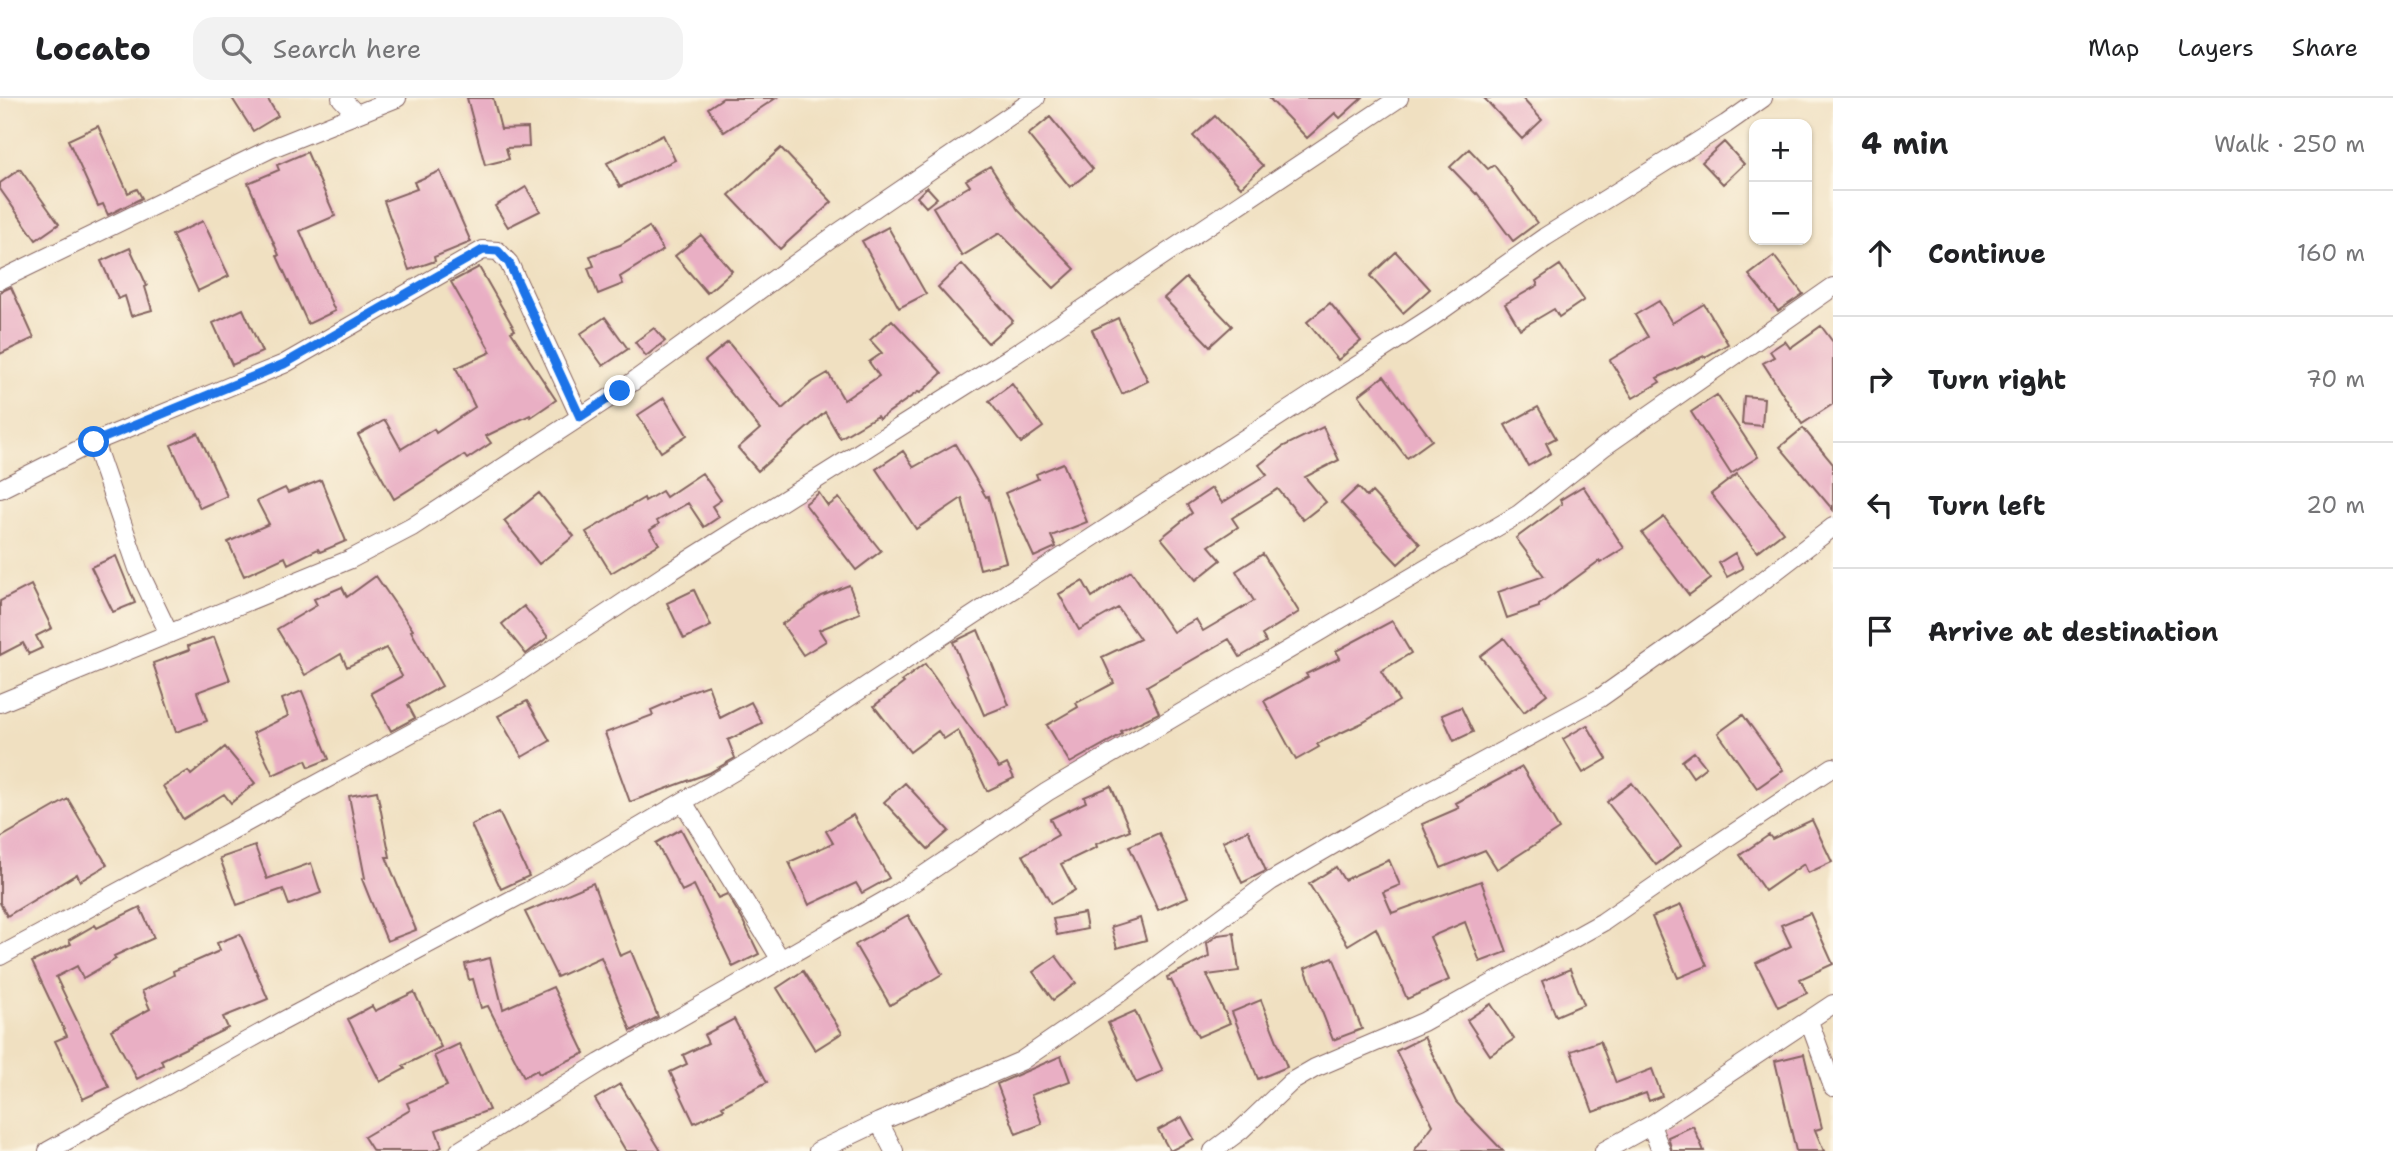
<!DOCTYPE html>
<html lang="en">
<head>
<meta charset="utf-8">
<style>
	:root { --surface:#fff; --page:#f2f2f2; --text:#202124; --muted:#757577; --line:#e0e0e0 }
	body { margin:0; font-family:"Shantell Sans",sans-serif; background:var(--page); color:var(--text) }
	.controls { position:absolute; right:21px; top:21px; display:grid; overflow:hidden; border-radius:14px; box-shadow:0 2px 5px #0004 }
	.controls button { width:63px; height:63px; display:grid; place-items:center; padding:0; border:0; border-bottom:2px solid var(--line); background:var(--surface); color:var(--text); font:35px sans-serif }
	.stop { position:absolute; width:21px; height:21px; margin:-16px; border:5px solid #1a73e8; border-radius:50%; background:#fff }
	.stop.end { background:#1a73e8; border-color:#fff; box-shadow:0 2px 7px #0008 }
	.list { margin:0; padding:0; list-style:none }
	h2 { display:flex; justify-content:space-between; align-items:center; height:91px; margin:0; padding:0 28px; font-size:30px }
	h2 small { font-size:23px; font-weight:400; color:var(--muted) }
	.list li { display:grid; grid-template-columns:46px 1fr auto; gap:21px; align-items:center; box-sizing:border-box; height:126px; padding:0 28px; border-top:2px solid var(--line) }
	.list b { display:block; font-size:26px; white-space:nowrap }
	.list em { font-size:23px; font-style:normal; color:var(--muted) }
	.icon { flex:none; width:38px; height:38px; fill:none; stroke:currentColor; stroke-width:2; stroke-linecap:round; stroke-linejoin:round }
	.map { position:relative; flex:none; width:1833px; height:1053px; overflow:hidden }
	header { display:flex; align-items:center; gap:42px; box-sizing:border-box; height:98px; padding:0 35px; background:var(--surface); border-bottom:2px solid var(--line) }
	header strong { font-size:33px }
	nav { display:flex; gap:38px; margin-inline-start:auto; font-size:24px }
	.search { width:490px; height:63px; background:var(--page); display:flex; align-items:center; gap:18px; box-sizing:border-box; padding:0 24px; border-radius:21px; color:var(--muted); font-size:26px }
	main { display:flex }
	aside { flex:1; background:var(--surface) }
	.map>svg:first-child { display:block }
</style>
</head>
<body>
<header>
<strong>Locato</strong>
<div class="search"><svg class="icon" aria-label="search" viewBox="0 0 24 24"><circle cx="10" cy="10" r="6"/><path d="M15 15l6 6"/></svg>Search here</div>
<nav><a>Map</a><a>Layers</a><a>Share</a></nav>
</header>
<main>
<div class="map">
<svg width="1833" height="1053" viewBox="0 0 1833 1053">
	<rect width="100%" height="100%" fill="#fcf5e5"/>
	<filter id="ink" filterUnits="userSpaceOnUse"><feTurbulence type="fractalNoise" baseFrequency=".0143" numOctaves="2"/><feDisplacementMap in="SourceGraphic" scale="14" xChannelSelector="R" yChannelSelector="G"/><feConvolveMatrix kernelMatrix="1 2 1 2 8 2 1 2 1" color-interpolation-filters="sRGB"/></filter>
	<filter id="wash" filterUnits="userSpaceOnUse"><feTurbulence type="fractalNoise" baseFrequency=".00686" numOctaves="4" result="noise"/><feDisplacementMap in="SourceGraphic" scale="28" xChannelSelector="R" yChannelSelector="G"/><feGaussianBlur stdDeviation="1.57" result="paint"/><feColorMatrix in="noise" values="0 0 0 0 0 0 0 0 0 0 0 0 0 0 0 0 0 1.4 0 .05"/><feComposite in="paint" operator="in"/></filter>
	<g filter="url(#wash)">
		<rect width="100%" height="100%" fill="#f0e0c1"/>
		<g id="blocks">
			<!-- building -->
			<path fill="#e9afc4" d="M 232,0 L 267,0 L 278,18 L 253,33 Z
				M 467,0 L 493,0 L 501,31 L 528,30 L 529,49 L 506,50 L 509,61 L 485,67 Z
				M 723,0 L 776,0 L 724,34 L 708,10 Z
				M 1269,0 L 1362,0 L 1340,20 L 1335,15 L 1307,40 Z
				M 1484,0 L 1522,0 L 1542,22 L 1522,41 Z
				M 1215,18 L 1263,68 L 1241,89 L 1193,38 Z
				M 1050,19 L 1093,71 L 1070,89 L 1028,37 Z
				M 98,28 L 128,95 L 137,91 L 142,100 L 108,117 L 103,106 L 98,108 L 68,42 Z
				M 663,37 L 675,62 L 620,89 L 607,65 Z
				M 1724,44 L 1744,66 L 1723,86 L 1702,64 Z
				M 781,50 L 832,104 L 780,151 L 729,97 Z
				M 1469,51 L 1488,71 L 1494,67 L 1537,125 L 1513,143 L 1477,95 L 1476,96 L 1450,69 Z
				M 307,54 L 335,118 L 300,133 L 335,213 L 308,226 L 277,158 L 279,157 L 248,85 L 279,72 L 277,67 Z
				M 990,68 L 1018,112 L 1075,171 L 1054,190 L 1000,135 L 962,158 L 933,109 L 970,88 L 966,82 Z
				M 20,71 L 59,126 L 36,142 L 0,91 L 0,85 Z
				M 440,73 L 471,144 L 434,159 L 435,163 L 409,172 L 384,103 L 417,91 L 414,84 Z
				M 526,89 L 540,113 L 508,129 L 495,108 Z
				M 927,89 L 937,100 L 926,109 L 917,99 Z
				M 203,123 L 229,178 L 198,193 L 172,137 Z
				M 649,129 L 663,152 L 620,179 L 623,186 L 598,196 L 588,170 L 594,168 L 590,158 L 620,147 Z
				M 888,129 L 926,196 L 899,210 L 862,143 Z
				M 701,137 L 732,173 L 707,195 L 675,158 Z
				M 130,150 L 147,188 L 145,189 L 152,212 L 131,218 L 125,198 L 118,201 L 101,163 Z
				M 1396,154 L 1430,191 L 1403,215 L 1370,178 Z
				M 1774,158 L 1803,196 L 1778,213 L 1749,177 Z
				M 962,166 L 1013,223 L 988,245 L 938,189 Z
				M 1560,167 L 1584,202 L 1559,219 L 1554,211 L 1520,231 L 1505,206 L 1538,187 L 1536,183 Z
				M 479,169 L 515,232 L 511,234 L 556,302 L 531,319 L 530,317 L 486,338 L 491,345 L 467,361 L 464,357 L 394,401 L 358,337 L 385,322 L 401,351 L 434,331 L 436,335 L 475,309 L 456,270 L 491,254 L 451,184 Z
				M 1186,180 L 1232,228 L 1210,248 L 1164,200 Z
				M 11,189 L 34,240 L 0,256 L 0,194 Z
				M 1659,203 L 1672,225 L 1704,206 L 1728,246 L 1705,259 L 1704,258 L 1657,280 L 1660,284 L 1633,300 L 1610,262 L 1648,239 L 1635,217 Z
				M 1330,205 L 1361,243 L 1338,262 L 1307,224 Z
				M 243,211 L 262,254 L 232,267 L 213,225 Z
				M 605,219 L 628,251 L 603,268 L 580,236 Z
				M 1118,220 L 1148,283 L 1122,296 L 1092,232 Z
				M 892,222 L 942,275 L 920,295 L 918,294 L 879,321 L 877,318 L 840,340 L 825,314 L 758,373 L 738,350 L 760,331 L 705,263 L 728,244 L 782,311 L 811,285 L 828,275 L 844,302 L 879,278 L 869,264 L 882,255 L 870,242 Z
				M 1821,228 L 1833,244 L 1833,306 L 1802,326 L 1763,265 L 1774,259 L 1770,253 L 1785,243 L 1790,250 Z
				M 654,230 L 665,243 L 646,258 L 635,244 Z
				M 1384,278 L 1432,342 L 1407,360 L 1359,297 Z
				M 1012,286 L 1043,329 L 1021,345 L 989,303 Z
				M 1717,297 L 1758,359 L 1731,376 L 1691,314 Z
				M 1744,298 L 1764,300 L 1762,328 L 1742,326 Z
				M 664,300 L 687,337 L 661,354 L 638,317 Z
				M 1538,309 L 1556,340 L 1546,345 L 1551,355 L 1528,368 L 1505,327 Z
				M 1323,329 L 1339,362 L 1305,379 L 1326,404 L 1303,422 L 1278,391 L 1232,420 L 1238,429 L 1209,448 L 1221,462 L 1196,482 L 1161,440 L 1192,415 L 1187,407 L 1212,390 L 1222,405 L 1267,377 L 1259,367 L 1282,349 Z
				M 1803,330 L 1833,366 L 1833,412 L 1780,349 Z
				M 198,335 L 227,398 L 200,410 L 171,347 Z
				M 955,346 L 986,399 L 988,398 L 1006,464 L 980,471 L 962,400 L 916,431 L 876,371 L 903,353 L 914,369 Z
				M 1063,365 L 1087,424 L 1051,438 L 1056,449 L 1034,459 L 1005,395 L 1038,381 L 1036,376 Z
				M 702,375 L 721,402 L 712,408 L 719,419 L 704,429 L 688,405 L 657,423 L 659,426 L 650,432 L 659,446 L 611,475 L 586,434 L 644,400 L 645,403 L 662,393 L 666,399 Z
				M 1737,376 L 1783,434 L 1757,454 L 1711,396 Z
				M 321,382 L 346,443 L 320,454 L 318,451 L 288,466 L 285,459 L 244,478 L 228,444 L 269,426 L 257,403 L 285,390 L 288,395 Z
				M 1583,388 L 1624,450 L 1600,465 L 1599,463 L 1539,507 L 1539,509 L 1507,520 L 1498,494 L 1544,478 L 1516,440 L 1562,406 L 1560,402 Z
				M 1358,389 L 1367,399 L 1372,394 L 1420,446 L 1398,466 L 1341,405 Z
				M 539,395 L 574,438 L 539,466 L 504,423 Z
				M 819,395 L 828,408 L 839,400 L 881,453 L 856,472 L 805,406 Z
				M 1664,419 L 1711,481 L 1689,497 L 1642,435 Z
				M 1735,455 L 1743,470 L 1727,479 L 1719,465 Z
				M 1263,456 L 1299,514 L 1262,537 L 1266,544 L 1240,559 L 1229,541 L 1147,588 L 1159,615 L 1121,633 L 1122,636 L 1070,665 L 1047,627 L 1078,609 L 1076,605 L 1114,585 L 1102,559 L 1140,541 L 1118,510 L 1079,532 L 1059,496 L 1083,483 L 1092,499 L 1131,473 L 1173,534 L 1196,521 L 1203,533 L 1254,503 L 1236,473 Z
				M 116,458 L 135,505 L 113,514 L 91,469 Z
				M 376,478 L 413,532 L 411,533 L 442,588 L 408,607 L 415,620 L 391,633 L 371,595 L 402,578 L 386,550 L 347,569 L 341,556 L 305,577 L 277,531 L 317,507 L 314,501 L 342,489 L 347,499 Z
				M 31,487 L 52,530 L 36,538 L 42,550 L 29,556 L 23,545 L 0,557 L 0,503 Z
				M 849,487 L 860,515 L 819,532 L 826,543 L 803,557 L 782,526 L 822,498 Z
				M 694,492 L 711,528 L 684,541 L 667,505 Z
				M 524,508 L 548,539 L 526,556 L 502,526 Z
				M 1392,523 L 1411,555 L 1381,573 L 1399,603 L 1362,625 L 1317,646 L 1319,649 L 1296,662 L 1264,603 L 1308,579 L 1306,576 L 1340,560 L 1336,553 Z
				M 978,532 L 1009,607 L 984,617 L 953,544 Z
				M 214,539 L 230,582 L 197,594 L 207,623 L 176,634 L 153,565 L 189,552 L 188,548 Z
				M 1504,540 L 1547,596 L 1524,614 L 1480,558 Z
				M 925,566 L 999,670 L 1007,666 L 1014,680 L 987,693 L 958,632 L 944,641 L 938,633 L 910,654 L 874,608 L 904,585 L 902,583 Z
				M 708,587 L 720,620 L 751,604 L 762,625 L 728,642 L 735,660 L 709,675 L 630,704 L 605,635 L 653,617 L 651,612 L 681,599 L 680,597 Z
				M 302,593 L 329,661 L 309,669 L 306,662 L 273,677 L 253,635 L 288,618 L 282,601 Z
				M 527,603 L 550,643 L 522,659 L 498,618 Z
				M 1461,609 L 1473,634 L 1454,643 L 1442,617 Z
				M 1743,617 L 1783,672 L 1757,690 L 1718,635 Z
				M 1587,627 L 1607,661 L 1583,675 L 1563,641 Z
				M 225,649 L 255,685 L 231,705 L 224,696 L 183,721 L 163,688 L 188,673 L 191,677 Z
				M 1694,654 L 1706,669 L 1693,679 L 1682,663 Z
				M 1522,669 L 1559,731 L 1497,771 L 1485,752 L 1441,770 L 1422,726 L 1459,710 L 1456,705 Z
				M 905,685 L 949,733 L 928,751 L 884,704 Z
				M 1632,685 L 1681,748 L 1656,767 L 1607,704 Z
				M 1111,688 L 1130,732 L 1096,746 L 1097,749 L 1061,766 L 1075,792 L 1051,806 L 1023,757 L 1058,737 L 1050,721 L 1086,704 L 1084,699 Z
				M 377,693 L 390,759 L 386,759 L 416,832 L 387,843 L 362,781 L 365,780 L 349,698 Z
				M 68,701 L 107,767 L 80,783 L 77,776 L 7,818 L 0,805 L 0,740 Z
				M 499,714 L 529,778 L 501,791 L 471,727 Z
				M 853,717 L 889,780 L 862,795 L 856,785 L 809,807 L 789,764 L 833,745 L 826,733 Z
				M 1812,722 L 1832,764 L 1808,775 L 1804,766 L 1765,793 L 1740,757 L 1769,737 L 1772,741 Z
				M 681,731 L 718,800 L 727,796 L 742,821 L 759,856 L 733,869 L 694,787 L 682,793 L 656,745 Z
				M 1248,732 L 1266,773 L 1242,785 L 1223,743 Z
				M 1159,735 L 1188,799 L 1158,812 L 1129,748 Z
				M 255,748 L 267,781 L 311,765 L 321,795 L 289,807 L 283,791 L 237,807 L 220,760 Z
				M 1389,762 L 1400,787 L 1383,794 L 1392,815 L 1481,783 L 1507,854 L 1480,864 L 1465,824 L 1430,839 L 1449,882 L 1407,901 L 1376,830 L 1348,847 L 1309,786 L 1336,769 L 1344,782 Z
				M 593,785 L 620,858 L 631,853 L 658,919 L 631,933 L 601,859 L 557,879 L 525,814 Z
				M 1681,807 L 1707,868 L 1678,880 L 1652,819 Z
				M 140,809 L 154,840 L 114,858 L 116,861 L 83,880 L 77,868 L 56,879 L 109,989 L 83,1001 L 55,943 L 67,938 L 32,864 L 71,846 L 69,842 L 95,827 L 97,830 Z
				M 1084,815 L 1087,831 L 1057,837 L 1053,821 Z
				M 1810,815 L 1833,866 L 1800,881 L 1807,895 L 1778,909 L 1756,865 L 1791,848 L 1781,827 Z
				M 908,817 L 942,876 L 890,907 L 855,847 Z
				M 1140,820 L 1146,842 L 1117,850 L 1111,829 Z
				M 1234,835 L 1239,873 L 1207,877 L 1230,925 L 1198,939 L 1171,882 L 1168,882 L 1167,879 L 1209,859 L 1207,845 L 1218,837 Z
				M 240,836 L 268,901 L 223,919 L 228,930 L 161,962 L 163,967 L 137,981 L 111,932 L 150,911 L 142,893 L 174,877 L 173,873 L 217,854 L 220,852 L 217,845 Z
				M 1056,858 L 1076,885 L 1053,902 L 1033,874 Z
				M 1333,859 L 1362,931 L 1333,942 L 1305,870 Z
				M 490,860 L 503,911 L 553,889 L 585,955 L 539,976 L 537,972 L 524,979 L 488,908 L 481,910 L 473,881 L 469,882 L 465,866 Z
				M 1570,871 L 1584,906 L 1556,918 L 1542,883 Z
				M 803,873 L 842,935 L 815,952 L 777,890 Z
				M 414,894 L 441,949 L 403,968 L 405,971 L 380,984 L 348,921 L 372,908 L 375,913 Z
				M 1261,902 L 1287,969 L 1258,981 L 1232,914 Z
				M 1491,906 L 1514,941 L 1490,957 L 1467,922 Z
				M 1135,913 L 1163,973 L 1136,985 L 1108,925 Z
				M 734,921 L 767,984 L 722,1008 L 724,1011 L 694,1025 L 670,974 L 687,966 L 683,957 L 708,945 L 704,937 Z
				M 1424,939 L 1456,1004 L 1503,1053 L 1414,1053 L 1433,1027 L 1396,953 Z
				M 1600,943 L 1616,985 L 1652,971 L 1662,998 L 1649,1003 L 1646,995 L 1593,1014 L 1571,953 Z
				M 459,946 L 489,1012 L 436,1032 L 442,1049 L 433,1053 L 373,1053 L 364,1039 L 410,1012 L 407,1005 L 447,988 L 434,958 Z
				M 1804,956 L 1822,1030 L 1815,1032 L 1824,1053 L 1796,1053 L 1775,963 Z
				M 1061,958 L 1070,983 L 1031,997 L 1042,1026 L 1016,1036 L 997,986 Z
				M 620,986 L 661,1053 L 626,1053 L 595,1001 Z
				M 1182,1019 L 1194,1041 L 1170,1053 L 1158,1032 Z
				M 1693,1028 L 1704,1053 L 1672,1053 L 1668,1039 Z"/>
		</g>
	</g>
	<g filter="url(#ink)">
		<use href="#blocks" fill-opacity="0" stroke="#846360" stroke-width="2"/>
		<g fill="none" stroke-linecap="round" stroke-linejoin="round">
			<defs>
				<path id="street" d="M 341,0 L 356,16
					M 0,182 L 270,51 L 397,0
					M 94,344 L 138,471 L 169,536
					M 0,391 L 94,344 L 284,266 L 483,152 L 498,153 L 509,165 L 580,319
					M 0,605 L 351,461 L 412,429 L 620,293 L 835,137 L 1036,0
					M 683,704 L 781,862
					M 0,858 L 498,588 L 668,475 L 1014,257 L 1399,0
					M 1809,923 L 1833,989
					M 879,1024 L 894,1053
					M 1651,1027 L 1661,1053
					M 48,1053 L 281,924 L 562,775 L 760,658 L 1039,474 L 1432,219 L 1545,139 L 1726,26 L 1763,0
					M 459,1053 L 600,965 L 893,798 L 1047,694 L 1519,416 L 1605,348 L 1833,189
					M 818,1053 L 879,1024 L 1021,963 L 1117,897 L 1271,783 L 1377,721 L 1600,600 L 1730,508 L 1833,429
					M 1213,1053 L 1241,1032 L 1291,984 L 1315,970 L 1423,924 L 1603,824 L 1671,777 L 1833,669
					M 1604,1053 L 1651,1027 L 1833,906"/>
			</defs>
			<!-- street casing -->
			<use href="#street" stroke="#846360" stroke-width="20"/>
			<!-- street -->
			<use href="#street" stroke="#fff" stroke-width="18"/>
		</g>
	</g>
	<g fill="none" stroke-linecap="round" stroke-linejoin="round" filter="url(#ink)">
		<!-- route -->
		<path stroke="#1a73e8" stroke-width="9" d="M 94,344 L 284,266 L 483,152 L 498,153 L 509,165 L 580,319 L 620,293"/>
	</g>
</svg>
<div class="controls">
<button>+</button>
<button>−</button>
</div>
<div class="stop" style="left:94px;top:344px"></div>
<div class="stop end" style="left:620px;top:293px"></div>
</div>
<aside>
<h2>4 min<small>Walk · 250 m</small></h2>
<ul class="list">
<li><svg class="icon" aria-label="ahead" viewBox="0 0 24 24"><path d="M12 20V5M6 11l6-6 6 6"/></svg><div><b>Continue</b></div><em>160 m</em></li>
<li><svg class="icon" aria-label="right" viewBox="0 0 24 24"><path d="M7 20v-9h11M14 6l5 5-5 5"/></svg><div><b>Turn right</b></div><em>70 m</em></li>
<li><svg class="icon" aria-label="left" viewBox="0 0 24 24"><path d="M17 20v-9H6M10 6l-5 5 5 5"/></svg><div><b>Turn left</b></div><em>20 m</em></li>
<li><svg class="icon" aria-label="arrive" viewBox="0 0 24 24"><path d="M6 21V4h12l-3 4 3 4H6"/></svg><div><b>Arrive at destination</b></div></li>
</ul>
</aside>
</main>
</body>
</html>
